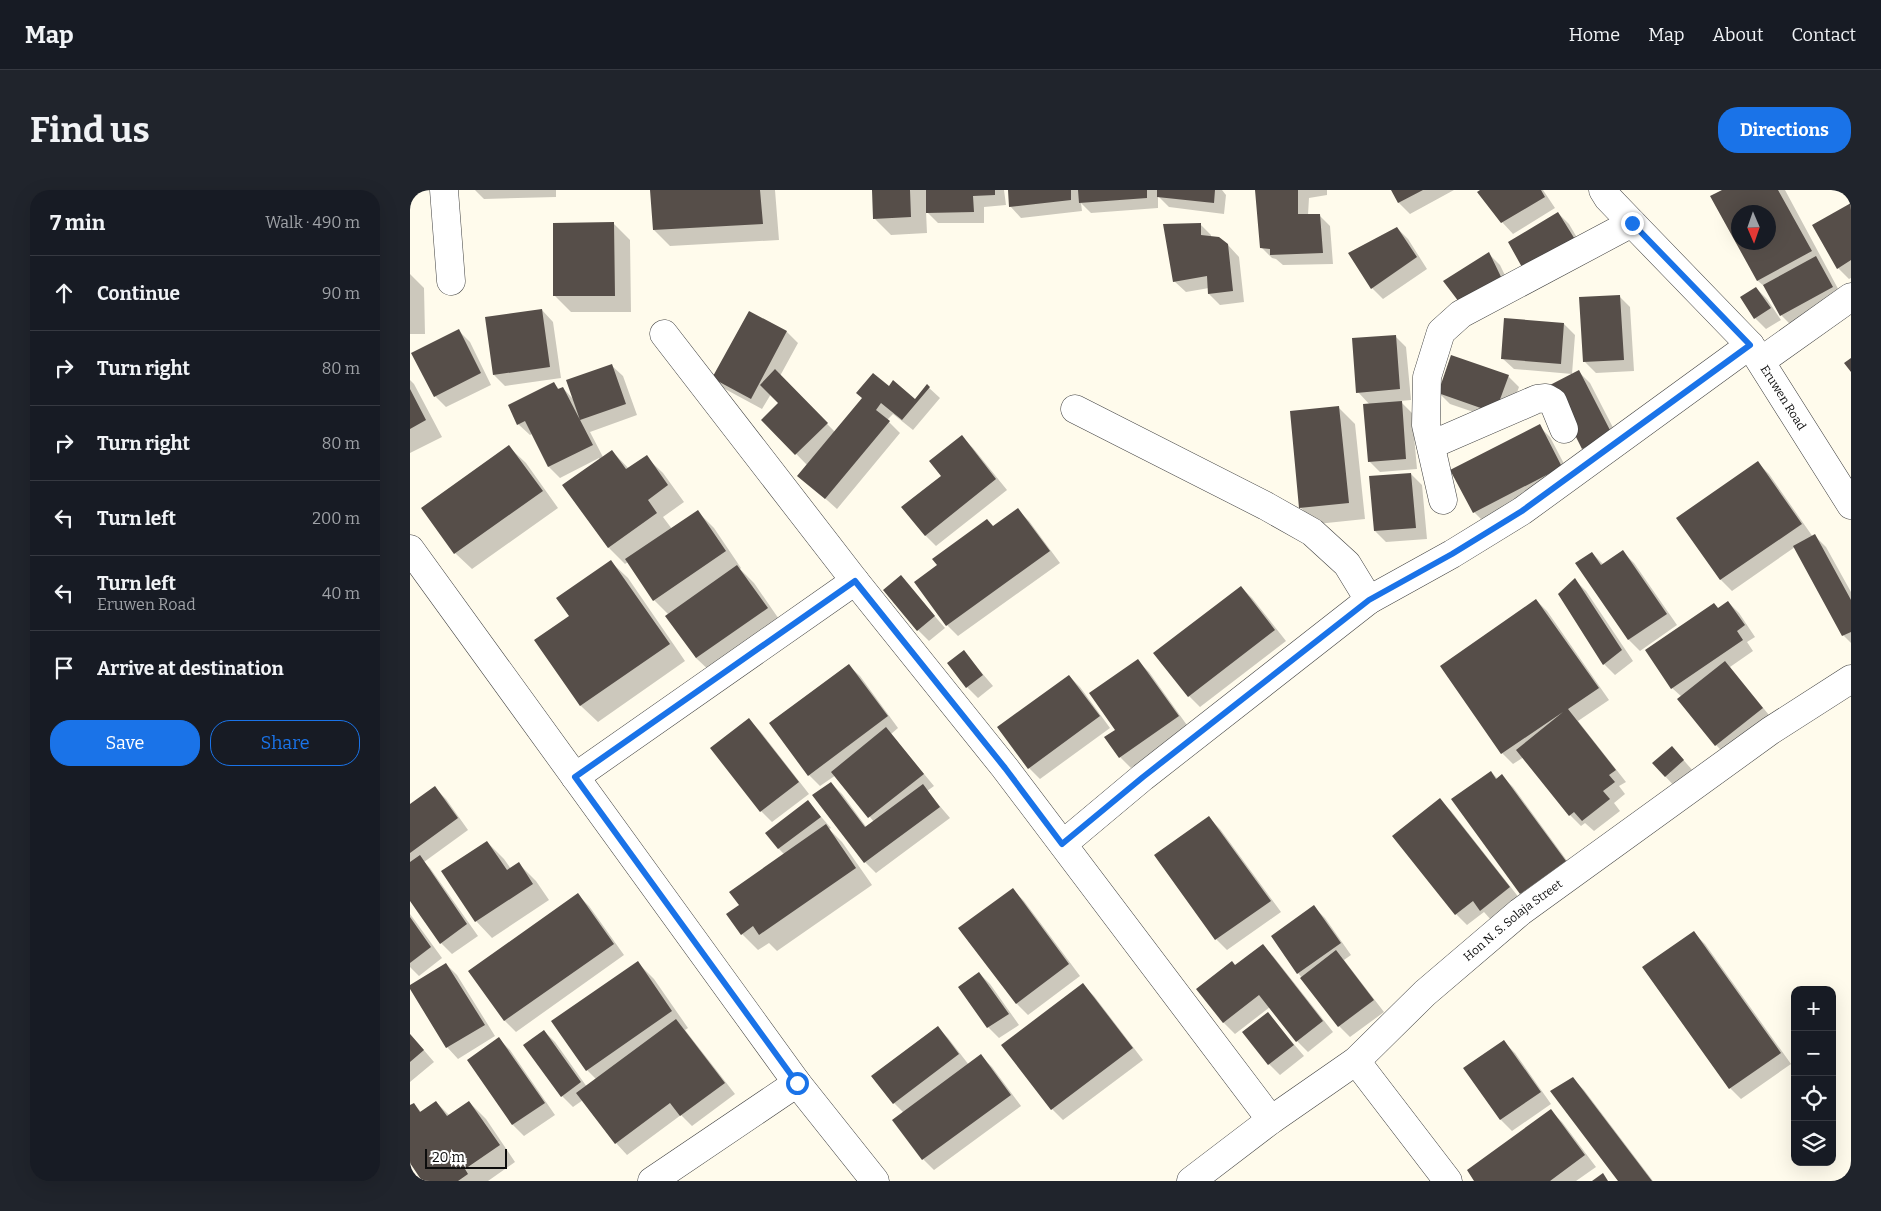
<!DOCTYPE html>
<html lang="en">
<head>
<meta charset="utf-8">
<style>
	:root { --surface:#171b24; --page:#20242c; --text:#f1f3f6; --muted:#9ea1a6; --line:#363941; --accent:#1a73e8 }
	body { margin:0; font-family:Bitter,serif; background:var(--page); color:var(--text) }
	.controls { position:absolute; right:15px; bottom:15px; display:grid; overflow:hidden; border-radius:10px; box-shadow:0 5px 20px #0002 }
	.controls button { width:45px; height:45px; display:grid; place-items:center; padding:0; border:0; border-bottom:1px solid var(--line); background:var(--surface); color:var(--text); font:25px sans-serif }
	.compass { position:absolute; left:1321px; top:15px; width:45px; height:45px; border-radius:50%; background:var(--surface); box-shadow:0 5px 20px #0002; rotate:178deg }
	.scale { position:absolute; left:15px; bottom:12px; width:82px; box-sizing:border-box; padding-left:5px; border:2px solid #0d0d0d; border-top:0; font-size:14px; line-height:18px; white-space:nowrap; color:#0d0d0d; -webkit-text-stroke:4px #fff; paint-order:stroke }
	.stop { position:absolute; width:15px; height:15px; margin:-11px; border:4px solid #1a73e8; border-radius:50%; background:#fff }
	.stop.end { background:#1a73e8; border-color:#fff; box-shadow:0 1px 5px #0008 }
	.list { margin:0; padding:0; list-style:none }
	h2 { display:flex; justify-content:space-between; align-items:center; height:65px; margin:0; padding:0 20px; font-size:21px }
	h2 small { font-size:16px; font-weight:400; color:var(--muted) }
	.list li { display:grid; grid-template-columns:32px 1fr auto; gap:15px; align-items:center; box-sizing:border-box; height:75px; padding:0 20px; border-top:1px solid var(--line) }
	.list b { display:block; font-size:19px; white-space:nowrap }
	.list p { margin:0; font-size:16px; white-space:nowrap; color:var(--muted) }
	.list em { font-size:16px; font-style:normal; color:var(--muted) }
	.actions { display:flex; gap:10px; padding:15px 20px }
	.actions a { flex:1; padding:11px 0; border:1px solid var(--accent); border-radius:20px; text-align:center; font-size:18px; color:var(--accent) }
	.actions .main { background:var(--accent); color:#fff }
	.icon { flex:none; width:28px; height:28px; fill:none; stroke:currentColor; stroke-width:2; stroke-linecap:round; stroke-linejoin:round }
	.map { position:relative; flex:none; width:1441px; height:991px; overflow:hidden; border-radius:20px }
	header { display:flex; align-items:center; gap:30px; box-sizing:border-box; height:70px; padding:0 25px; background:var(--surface); border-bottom:1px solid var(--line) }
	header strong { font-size:24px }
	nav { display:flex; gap:28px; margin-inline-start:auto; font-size:18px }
	.intro { display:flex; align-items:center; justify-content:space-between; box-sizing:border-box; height:120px; padding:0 30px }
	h1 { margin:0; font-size:35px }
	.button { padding:12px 22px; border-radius:20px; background:var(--accent); color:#fff; font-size:18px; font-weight:700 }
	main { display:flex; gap:30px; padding:0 30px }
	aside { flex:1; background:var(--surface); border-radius:20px; box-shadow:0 5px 20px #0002 }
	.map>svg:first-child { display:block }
</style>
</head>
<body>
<header>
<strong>Map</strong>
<nav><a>Home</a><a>Map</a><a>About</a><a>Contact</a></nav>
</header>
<div class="intro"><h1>Find us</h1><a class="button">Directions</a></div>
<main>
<aside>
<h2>7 min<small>Walk · 490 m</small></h2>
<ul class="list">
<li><svg class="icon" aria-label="ahead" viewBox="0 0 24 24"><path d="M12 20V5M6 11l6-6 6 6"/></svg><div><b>Continue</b></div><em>90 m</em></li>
<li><svg class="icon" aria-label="right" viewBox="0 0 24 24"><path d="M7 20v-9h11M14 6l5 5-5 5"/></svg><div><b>Turn right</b></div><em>80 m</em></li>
<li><svg class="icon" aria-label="right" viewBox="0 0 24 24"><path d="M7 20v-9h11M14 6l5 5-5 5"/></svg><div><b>Turn right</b></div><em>80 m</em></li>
<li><svg class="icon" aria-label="left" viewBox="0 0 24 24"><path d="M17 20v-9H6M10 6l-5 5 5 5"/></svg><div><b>Turn left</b></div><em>200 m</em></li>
<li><svg class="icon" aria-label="left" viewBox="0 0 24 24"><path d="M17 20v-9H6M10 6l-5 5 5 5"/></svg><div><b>Turn left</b><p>Eruwen Road</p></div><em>40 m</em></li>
<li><svg class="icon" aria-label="arrive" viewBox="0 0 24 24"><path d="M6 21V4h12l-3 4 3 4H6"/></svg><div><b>Arrive at destination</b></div></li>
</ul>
<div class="actions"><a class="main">Save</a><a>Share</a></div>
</aside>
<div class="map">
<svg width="1441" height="991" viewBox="0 0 1441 991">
	<rect width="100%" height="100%" fill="#fffbec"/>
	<!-- shadow -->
	<path fill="#0003" fill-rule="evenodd" d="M 65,0 L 146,0 L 146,7 L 74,9 Z
		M 242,0 L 365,0 L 369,50 L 260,56 L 244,40 Z
		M 463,0 L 594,0 L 596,15 L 574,17 L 574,33 L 528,33 L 516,21 L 517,43 L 481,45 L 464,28 Z
		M 599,0 L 812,0 L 816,5 L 814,24 L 759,17 L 748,6 L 748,18 L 681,23 L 671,13 L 672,21 L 611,28 L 600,16 Z
		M 846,0 L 917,0 L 917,5 L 899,8 L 898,25 L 909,25 L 920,36 L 923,74 L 873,75 L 866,69 L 862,68 L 851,57 Z
		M 982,0 L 1044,0 L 1000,24 L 989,13 Z
		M 1072,0 L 1133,0 L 1145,18 L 1103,44 L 1092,32 L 1069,2 Z
		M 1315,0 L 1375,0 L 1433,108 L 1382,136 L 1371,125 L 1355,97 L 1348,91 L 1302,7 ZM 1328,22 L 1358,22 L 1358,52 L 1328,52 Z
		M 1441,15 L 1441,88 L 1439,89 L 1428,78 Z
		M 1148,23 L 1159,34 L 1176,63 L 1125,90 Z
		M 203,33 L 220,50 L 221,122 L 161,122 L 145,106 Z
		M 790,34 L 801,45 L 801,47 L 818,55 L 829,67 L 834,112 L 810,115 L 799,104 L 799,98 L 776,102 L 764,91 Z
		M 987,38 L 998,49 L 1017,79 L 973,109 L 962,98 Z
		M 1079,64 L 1090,75 L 1103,102 L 1035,91 Z
		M 0,84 L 14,98 L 15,144 L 0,144 Z
		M 1346,98 L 1357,109 L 1371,130 L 1356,139 L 1345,128 L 1331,108 Z
		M 1209,106 L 1220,117 L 1224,181 L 1186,183 L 1175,172 Z
		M 132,120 L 143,132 L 151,188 L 95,196 L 84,185 Z
		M 339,122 L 377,142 L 388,153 L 370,186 L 425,242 L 479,198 L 505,210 L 517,196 L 530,208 L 503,240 L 483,224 L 477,230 L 490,243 L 427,319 L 399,294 L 397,275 L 353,230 L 370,213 L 361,204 L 352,219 L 315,199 L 303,188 Z
		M 1154,134 L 1165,145 L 1162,184 L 1104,179 L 1092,168 Z
		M 49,141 L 60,152 L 81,195 L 36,217 L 25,206 Z
		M 985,146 L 996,157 L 1001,210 L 990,211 L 1002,223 L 1007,279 L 970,282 L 959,271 L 960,215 L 948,202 Z
		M 201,175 L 213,186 L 227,225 L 180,242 L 193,267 L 202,261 L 219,279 L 236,267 L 253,283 L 274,312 L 253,327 L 262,339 L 288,322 L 304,338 L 331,378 L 330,379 L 344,393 L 373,435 L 303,484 L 286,468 L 259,425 L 244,410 L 218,372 L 215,374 L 199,358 L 154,295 L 190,270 L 189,268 L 150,288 L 139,277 L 122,244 L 120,245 L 108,234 L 143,193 L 150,200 L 153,198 L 163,209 Z
		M 1169,182 L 1180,193 L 1212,255 L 1184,269 L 1173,258 Z
		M 1098,186 L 1109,197 L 1096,233 L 1040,214 L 1029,203 Z
		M 0,190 L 4,194 L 32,247 L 0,263 Z
		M 929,218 L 945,234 L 955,329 L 907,334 L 890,317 Z
		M 1129,236 L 1140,247 L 1162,289 L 1075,333 L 1064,322 Z
		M 552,247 L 563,258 L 597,300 L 526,356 L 515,345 L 533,286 Z
		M 99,257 L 116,273 L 148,318 L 62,379 L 45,363 Z
		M 1348,273 L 1359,284 L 1403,347 L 1405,346 L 1416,357 L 1441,402 L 1441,453 L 1433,445 L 1385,357 L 1322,401 L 1311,390 L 1268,328 Z
		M 1001,284 L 1012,295 L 1017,349 L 976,352 L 965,341 Z
		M 608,320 L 619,331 L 650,373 L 548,446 L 537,435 L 506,392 Z
		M 1213,362 L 1224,373 L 1267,435 L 1230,461 L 1219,450 L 1167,374 L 1182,363 L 1194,375 Z
		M 201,372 L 218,388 L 275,471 L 188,532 L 171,516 L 125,450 L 160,427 Z
		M 491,387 L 535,438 L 519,451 L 508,440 Z
		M 1165,390 L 1176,401 L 1223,471 L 1205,485 L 1194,474 Z
		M 831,397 L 842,408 L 876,451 L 790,517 L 779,506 Z
		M 1126,410 L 1137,421 L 1199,510 L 1168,531 L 1216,592 L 1209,596 L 1215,604 L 1204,613 L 1210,621 L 1184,641 L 1175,633 L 1171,636 L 1160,625 L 1114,567 L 1103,574 L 1092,563 Z
		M 1318,412 L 1329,423 L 1345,447 L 1337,452 L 1343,461 L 1320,477 L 1363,530 L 1317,566 L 1306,555 L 1269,509 L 1272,507 L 1262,498 Z
		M 554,462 L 583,496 L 568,508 L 557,497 Z
		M 728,471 L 739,482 L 779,538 L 721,578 L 710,567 L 707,540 Z
		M 438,475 L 450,486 L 488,538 L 481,544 L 524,596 L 517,601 L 540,628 L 466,683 L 455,672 L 404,606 L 421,593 L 432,604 L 457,638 L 464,632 L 426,585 L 410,596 L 399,585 L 360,533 Z
		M 659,486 L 670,497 L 700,538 L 630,589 L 619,578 Z
		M 339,530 L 350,541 L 399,604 L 362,632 L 351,621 Z
		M 1262,557 L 1284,582 L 1266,598 L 1243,573 Z
		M 1081,582 L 1088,589 L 1092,586 L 1103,597 L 1166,683 L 1122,714 L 1111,703 Z
		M 25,598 L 36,609 L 58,640 L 14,672 L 20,678 L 68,746 L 42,764 L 31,753 L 0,709 L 0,616 Z
		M 1030,610 L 1041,621 L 1110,709 L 1082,731 L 1074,722 L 1057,735 L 1046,724 L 984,646 Z
		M 398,612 L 421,638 L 419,639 L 432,652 L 462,695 L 367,761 L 359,753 L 348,760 L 332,744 L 330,716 L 375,665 L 368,658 Z
		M 799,628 L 810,639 L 871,722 L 817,760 L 806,749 L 746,666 Z
		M 77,652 L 94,669 L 101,679 L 109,674 L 126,691 L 139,710 L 82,748 L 66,731 Z
		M 603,700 L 614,711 L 670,786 L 618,825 L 607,814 L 550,739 Z
		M 168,705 L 179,716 L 214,765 L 106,842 L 95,831 L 59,781 Z
		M 904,717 L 915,728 L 941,765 L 934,770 L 974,822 L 940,847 L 929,836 L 888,783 Z
		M 0,724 L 32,768 L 9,786 L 0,777 Z
		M 1284,743 L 1295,754 L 1381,874 L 1331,909 L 1320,898 Z
		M 852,755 L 863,766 L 923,842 L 898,862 L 887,851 L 860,817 L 825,844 L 814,833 L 787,799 L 825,776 Z
		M 228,773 L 244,789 L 278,838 L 275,840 L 325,904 L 282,936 L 271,925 L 217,965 L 206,953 L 173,910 L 163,917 L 152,906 L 134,841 L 145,852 L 177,897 L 186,889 L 177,880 Z
		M 36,774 L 47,785 L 85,846 L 48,869 L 37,857 L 0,797 Z
		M 569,783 L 580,794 L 609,835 L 589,848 L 578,837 Z
		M 673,795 L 684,806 L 733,870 L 653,930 L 642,919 Z
		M 858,824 L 894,866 L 870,885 L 859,874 Z
		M 527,837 L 538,848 L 559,875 L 571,866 L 582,877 L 611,916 L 524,980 L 513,969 L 484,930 L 494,923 L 484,913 L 463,886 Z
		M 0,844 L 24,872 L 0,892 Z
		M 89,849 L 100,860 L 145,925 L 114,946 L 103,935 L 58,870 Z
		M 1094,852 L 1105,863 L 1141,914 L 1102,941 L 1091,930 Z
		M 1163,889 L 1174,900 L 1243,991 L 1210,991 Z
		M 26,912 L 40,926 L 59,912 L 76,929 L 105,972 L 78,991 L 14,991 L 0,971 L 0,917 L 4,914 L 11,922 Z
		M 1141,921 L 1152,932 L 1186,977 L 1166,991 L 1066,991 Z"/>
	<!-- building -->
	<path fill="#564e49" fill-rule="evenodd" d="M 240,0 L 350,0 L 353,34 L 243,40 Z
		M 462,0 L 500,0 L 501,27 L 463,29 Z
		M 516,0 L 585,0 L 585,5 L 563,6 L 564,22 L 516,23 Z
		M 598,0 L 661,0 L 661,10 L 599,17 Z
		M 668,0 L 737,0 L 737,8 L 669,13 Z
		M 747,0 L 805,0 L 804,13 L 747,7 Z
		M 845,0 L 888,0 L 888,24 L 910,24 L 913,63 L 860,65 L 860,59 L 850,58 Z
		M 981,0 L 1013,0 L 988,13 Z
		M 1070,0 L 1131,0 L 1135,7 L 1091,33 L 1067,2 Z
		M 1312,0 L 1368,0 L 1402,61 L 1347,91 L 1300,6 ZM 1328,22 L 1358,22 L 1358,52 L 1328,52 Z
		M 1441,13 L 1441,70 L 1427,79 L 1402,35 Z
		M 1148,22 L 1166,51 L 1113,79 L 1098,52 Z
		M 204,32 L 205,106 L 143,106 L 143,33 Z
		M 791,33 L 791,45 L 809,47 L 818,54 L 823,101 L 798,104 L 797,86 L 763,92 L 753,34 Z
		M 987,37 L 1007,67 L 961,99 L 938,63 Z
		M 1079,62 L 1093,91 L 1049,112 L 1033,91 Z
		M 1406,66 L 1423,97 L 1370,126 L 1353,95 Z
		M 1346,97 L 1361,118 L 1344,129 L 1330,107 Z
		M 1210,105 L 1214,170 L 1173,172 L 1169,107 Z
		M 132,119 L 140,177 L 83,185 L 75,127 Z
		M 339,121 L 377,141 L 341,209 L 302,188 Z
		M 1094,128 L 1154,133 L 1151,174 L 1091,169 Z
		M 49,139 L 71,183 L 24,207 L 1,163 Z
		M 986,145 L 990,199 L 946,203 L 942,148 Z
		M 1041,165 L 1099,185 L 1085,223 L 1028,203 Z
		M 1441,168 L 1441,182 L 1434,173 Z
		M 202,174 L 216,214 L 170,230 L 156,190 Z
		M 365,179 L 418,233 L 385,265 L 351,230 L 368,213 L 350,195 Z
		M 1169,180 L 1202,244 L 1172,259 L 1140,195 Z
		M 463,183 L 479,196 L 483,190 L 505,209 L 517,194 L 520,197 L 492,230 L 471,213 L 466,220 L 480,231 L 415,309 L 387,286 L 452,208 L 446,203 Z
		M 144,192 L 148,199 L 153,197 L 183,255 L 138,277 L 115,231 L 107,235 L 98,215 Z
		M 0,199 L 16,230 L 0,239 Z
		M 992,211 L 996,269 L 958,272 L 953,214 Z
		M 929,216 L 939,313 L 889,318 L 880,221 Z
		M 1130,234 L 1152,277 L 1063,323 L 1040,280 Z
		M 552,245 L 586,289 L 515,346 L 491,317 L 531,286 L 519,271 Z
		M 99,255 L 133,301 L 44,364 L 11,318 Z
		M 202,260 L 216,279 L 237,265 L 258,295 L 238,310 L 247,323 L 198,358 L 152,295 Z
		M 1348,271 L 1392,334 L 1310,390 L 1266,328 Z
		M 1001,283 L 1006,338 L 964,341 L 959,286 Z
		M 608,318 L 640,361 L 536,436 L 504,392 L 527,375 L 522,369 L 577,329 L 583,336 Z
		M 288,320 L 316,361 L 243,411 L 215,369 Z
		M 1405,344 L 1441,410 L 1441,442 L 1432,446 L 1383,356 Z
		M 1213,360 L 1257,424 L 1218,450 L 1165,373 L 1182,362 L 1191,375 Z
		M 201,370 L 260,454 L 170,516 L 124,450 L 159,426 L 146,408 Z
		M 327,375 L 358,418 L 286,468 L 255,426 Z
		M 491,385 L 525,426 L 507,441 L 473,400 Z
		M 1165,388 L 1212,460 L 1193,475 L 1148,404 Z
		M 831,396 L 865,440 L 778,507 L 743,463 Z
		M 1126,409 L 1189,498 L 1158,519 L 1206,580 L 1199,585 L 1205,592 L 1193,601 L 1200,609 L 1172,631 L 1164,622 L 1159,626 L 1106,560 L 1153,522 L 1091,564 L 1030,476 Z
		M 1318,411 L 1335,435 L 1327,441 L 1333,450 L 1261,499 L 1235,460 L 1304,413 L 1308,418 Z
		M 554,460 L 573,485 L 556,498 L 537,473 Z
		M 728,469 L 769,526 L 709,568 L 694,547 L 705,540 L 679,503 Z
		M 1315,471 L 1353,518 L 1305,556 L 1267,509 Z
		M 439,474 L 478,526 L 398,586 L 359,533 Z
		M 659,485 L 690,526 L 618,579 L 587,537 Z
		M 339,528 L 389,592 L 350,622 L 300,558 Z
		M 476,537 L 514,584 L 458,628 L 421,582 Z
		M 1262,556 L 1274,570 L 1255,587 L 1242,573 Z
		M 1081,581 L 1086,589 L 1092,584 L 1156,671 L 1110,704 L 1041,609 Z
		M 421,592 L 455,637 L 513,594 L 530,617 L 454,673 L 402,605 Z
		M 25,596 L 48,628 L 0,663 L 0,614 Z
		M 1030,608 L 1100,697 L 1070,721 L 1063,711 L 1045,725 L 982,646 Z
		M 398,610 L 411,627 L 368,659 L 355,643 Z
		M 799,626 L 861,711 L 805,750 L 744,665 Z
		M 416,634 L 446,678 L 349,745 L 343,736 L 331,745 L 316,724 L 329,715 L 319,702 Z
		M 77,651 L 97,680 L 109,672 L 123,694 L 65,732 L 31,681 Z
		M 10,665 L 57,734 L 30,754 L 0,711 L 0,672 Z
		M 603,698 L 659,774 L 606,814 L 548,738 Z
		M 168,703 L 204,754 L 94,831 L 58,781 Z
		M 904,715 L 931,753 L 887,784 L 861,746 Z
		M 0,727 L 21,757 L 0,773 Z
		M 1284,741 L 1371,863 L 1319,899 L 1232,777 Z
		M 853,754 L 913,831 L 886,852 L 849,805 L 813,833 L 786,799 L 822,771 L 825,775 Z
		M 926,760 L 964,810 L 928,837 L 890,788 Z
		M 228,771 L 262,821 L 176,881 L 141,831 Z
		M 36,773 L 75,835 L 36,858 L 0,799 L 0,795 Z
		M 569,782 L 599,824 L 577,838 L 548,797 Z
		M 673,793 L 723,858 L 641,920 L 591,855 Z
		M 858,822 L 884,855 L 858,875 L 832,842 Z
		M 266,829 L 315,893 L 270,926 L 260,913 L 205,954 L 166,903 Z
		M 528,836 L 549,864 L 483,914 L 461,886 Z
		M 134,840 L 171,892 L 151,907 L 113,855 Z
		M 0,844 L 14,860 L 0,872 Z
		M 89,847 L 135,913 L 102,935 L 57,870 Z
		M 1094,850 L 1131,902 L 1090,930 L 1053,878 Z
		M 571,864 L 601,905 L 512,970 L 482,930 Z
		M 1163,887 L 1242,991 L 1208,991 L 1140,901 Z
		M 26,911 L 37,926 L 59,911 L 90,955 L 55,979 L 58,984 L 48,991 L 12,991 L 0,973 L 0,915 L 4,913 L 10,922 Z
		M 1141,919 L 1175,965 L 1140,991 L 1064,991 L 1057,980 Z
		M 1193,983 L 1198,991 L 1182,991 Z"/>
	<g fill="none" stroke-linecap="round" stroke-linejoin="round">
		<defs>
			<g id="minor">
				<path d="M 34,0 L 41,91"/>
				<path id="s1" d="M 1193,0 L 1198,8 L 1222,33 L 1340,155 L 1441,315"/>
				<path d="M 254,144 L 445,391 L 595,578 L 861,930"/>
				<path d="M 1351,171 L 1441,107"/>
				<path d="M 665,219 L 856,316 L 902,342 L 937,374 L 959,410"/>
				<path d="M 1021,255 L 1127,209 L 1136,208 L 1143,212 L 1154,239"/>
				<path d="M 1033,310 L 1016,235 L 1017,187 L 1031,142 L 1051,124 L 1222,33"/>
				<path d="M 0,359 L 387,893 L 465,991"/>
				<path d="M 165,587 L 445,391"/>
				<path d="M 653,654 L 733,587 L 959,410 L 1042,364 L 1112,321 L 1340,155"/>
				<path d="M 946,871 L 1038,991"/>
				<path d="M 242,991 L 387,893"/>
				<path id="s2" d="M 781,991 L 861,930 L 946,871 L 1015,803 L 1110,722 L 1360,541 L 1441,489"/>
			</g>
		</defs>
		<!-- minor casing -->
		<use href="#minor" stroke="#404040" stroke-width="29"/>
		<!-- minor -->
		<use href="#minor" stroke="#fff" stroke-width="28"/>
	</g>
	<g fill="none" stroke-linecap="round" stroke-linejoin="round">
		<!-- route -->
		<path stroke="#1a73e8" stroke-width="6" d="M 387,893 L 165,587 L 445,391 L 595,578 L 652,654 L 733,587 L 959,410 L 1042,364 L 1112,321 L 1340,155 L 1222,33"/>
	</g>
	<g text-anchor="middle" stroke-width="5" stroke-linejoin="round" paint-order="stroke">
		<!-- street labels -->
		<g font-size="12" fill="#0d0d0d" stroke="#fff">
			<text dy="4" stroke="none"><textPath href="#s1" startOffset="276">Eruwen Road</textPath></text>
			<text dy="4" stroke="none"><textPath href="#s2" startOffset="415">Hon N. S. Solaja Street</textPath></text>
		</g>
	</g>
</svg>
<div class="controls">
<button>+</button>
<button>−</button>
<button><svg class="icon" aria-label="locate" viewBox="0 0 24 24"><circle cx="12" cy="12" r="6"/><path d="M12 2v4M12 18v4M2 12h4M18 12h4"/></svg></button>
<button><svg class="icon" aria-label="layers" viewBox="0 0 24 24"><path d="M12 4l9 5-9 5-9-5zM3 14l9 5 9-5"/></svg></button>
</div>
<svg class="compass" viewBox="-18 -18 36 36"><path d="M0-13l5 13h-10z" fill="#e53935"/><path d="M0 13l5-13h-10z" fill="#9ea1a6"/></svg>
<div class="scale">20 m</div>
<div class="stop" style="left:387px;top:893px"></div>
<div class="stop end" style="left:1222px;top:33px"></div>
</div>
</main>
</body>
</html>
